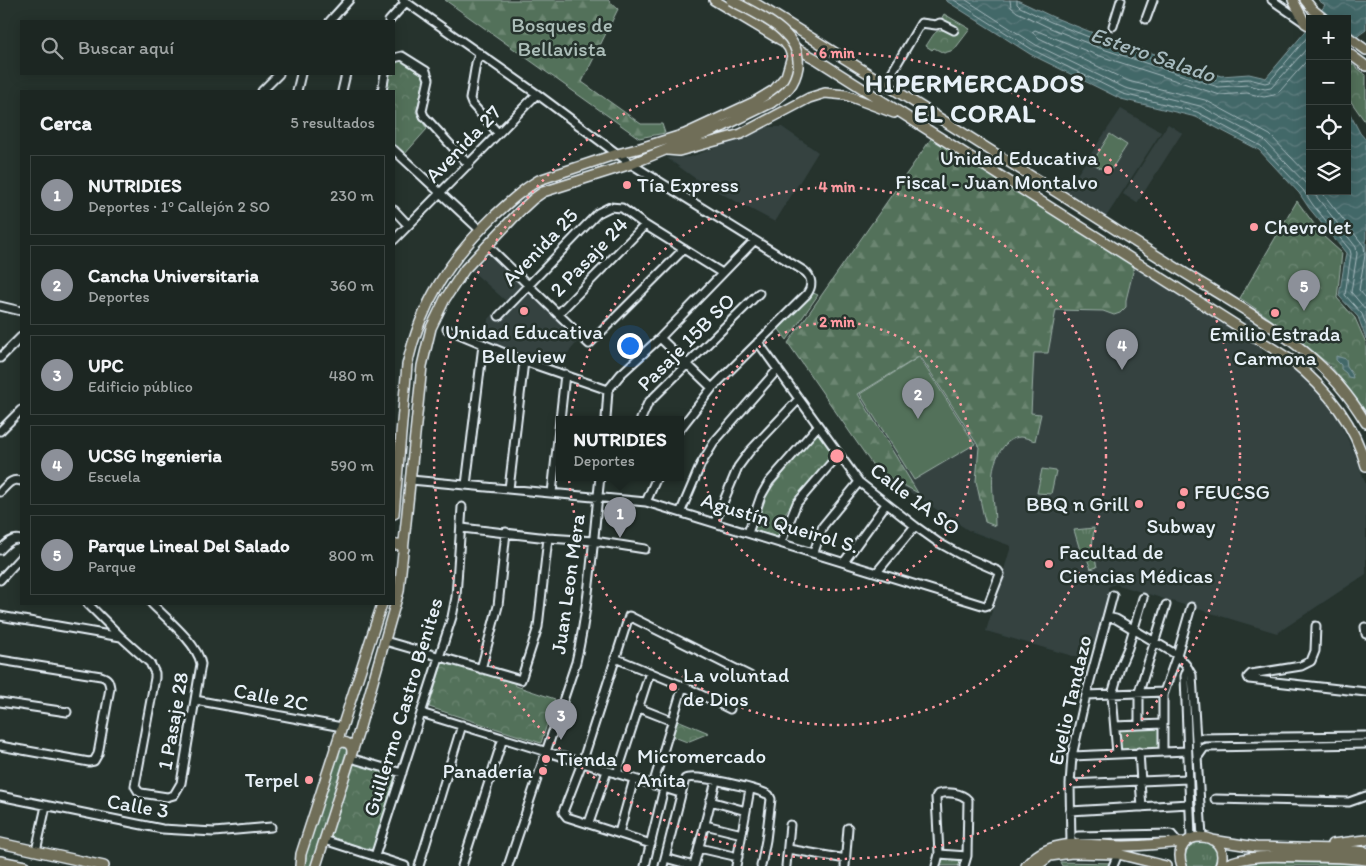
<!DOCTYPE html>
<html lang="es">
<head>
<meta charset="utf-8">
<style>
	:root { --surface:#1c2622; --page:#29322f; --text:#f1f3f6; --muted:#a0a5a5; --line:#3a4340; --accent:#8c9099 }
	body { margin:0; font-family:Itim,sans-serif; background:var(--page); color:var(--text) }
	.controls { position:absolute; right:15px; top:15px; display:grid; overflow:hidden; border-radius:0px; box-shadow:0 2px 12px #0003 }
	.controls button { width:45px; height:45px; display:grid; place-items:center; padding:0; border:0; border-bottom:1px solid var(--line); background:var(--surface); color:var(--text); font:25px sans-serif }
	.you { position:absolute; left:629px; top:345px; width:18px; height:18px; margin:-12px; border:4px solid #fff; border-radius:50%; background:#1a73e8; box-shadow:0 0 0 8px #1a73e833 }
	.badge { display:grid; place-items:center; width:32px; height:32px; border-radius:50%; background:var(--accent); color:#fff; font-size:16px; font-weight:700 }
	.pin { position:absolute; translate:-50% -41px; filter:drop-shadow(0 1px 2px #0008) }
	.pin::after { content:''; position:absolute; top:26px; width:18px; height:15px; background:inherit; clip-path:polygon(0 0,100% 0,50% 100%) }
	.popup { position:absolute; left:556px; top:416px; width:128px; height:65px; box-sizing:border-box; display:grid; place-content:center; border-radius:0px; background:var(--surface); filter:drop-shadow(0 1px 4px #0005); font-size:16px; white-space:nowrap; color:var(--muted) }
	.popup b { font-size:19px; color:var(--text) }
	.popup::after { content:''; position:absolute; left:50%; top:100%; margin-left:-10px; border:10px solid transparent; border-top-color:var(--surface) }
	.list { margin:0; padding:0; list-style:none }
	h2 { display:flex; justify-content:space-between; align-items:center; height:65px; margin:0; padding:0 20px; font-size:21px }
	h2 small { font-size:16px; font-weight:400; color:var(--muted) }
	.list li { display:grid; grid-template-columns:32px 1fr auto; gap:15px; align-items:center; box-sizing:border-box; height:80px; margin:0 10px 10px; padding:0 10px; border:1px solid var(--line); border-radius:0px }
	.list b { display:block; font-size:19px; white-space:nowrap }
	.list p { margin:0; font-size:16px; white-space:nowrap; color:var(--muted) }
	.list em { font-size:16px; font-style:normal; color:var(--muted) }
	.icon { flex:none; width:28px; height:28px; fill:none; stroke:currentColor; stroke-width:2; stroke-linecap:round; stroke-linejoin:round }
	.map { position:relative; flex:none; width:1366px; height:866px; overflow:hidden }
	.search { position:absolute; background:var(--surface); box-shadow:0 2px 12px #0003; left:20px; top:20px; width:375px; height:55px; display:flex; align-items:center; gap:12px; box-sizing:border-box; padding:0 18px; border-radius:0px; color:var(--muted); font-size:19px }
	.panel { position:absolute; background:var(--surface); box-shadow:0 2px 12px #0003; left:20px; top:90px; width:375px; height:515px; border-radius:0px }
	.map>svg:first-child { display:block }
</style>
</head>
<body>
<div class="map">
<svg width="1366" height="866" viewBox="0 0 1366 866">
	<defs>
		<pattern id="grass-tufts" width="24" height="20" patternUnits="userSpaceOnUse" patternTransform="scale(1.25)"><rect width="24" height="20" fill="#53715a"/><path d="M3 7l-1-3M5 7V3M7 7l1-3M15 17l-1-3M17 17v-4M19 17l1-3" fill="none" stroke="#6c8672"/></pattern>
		<pattern id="forest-firs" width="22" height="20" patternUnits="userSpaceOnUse" patternTransform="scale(1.25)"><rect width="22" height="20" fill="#53715a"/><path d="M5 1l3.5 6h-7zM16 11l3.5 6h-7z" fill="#6c8672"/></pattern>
		<pattern id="park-crowns" width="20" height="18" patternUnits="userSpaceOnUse" patternTransform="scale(1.25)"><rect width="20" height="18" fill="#53715a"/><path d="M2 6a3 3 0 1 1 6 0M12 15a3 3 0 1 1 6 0" fill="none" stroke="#6c8672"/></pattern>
		<pattern id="water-waves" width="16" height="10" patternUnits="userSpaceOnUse" patternTransform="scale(1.25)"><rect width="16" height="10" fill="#436768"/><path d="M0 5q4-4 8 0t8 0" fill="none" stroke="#5e7d7e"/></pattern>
	</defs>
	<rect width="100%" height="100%" fill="#26332d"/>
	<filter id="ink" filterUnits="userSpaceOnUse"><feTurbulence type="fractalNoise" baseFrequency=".02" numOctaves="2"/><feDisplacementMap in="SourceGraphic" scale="10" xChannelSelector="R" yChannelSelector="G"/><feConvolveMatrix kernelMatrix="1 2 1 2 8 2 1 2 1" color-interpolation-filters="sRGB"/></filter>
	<g filter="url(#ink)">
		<!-- built -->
		<path fill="#344241" d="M 1121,109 L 1161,132 L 1106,217 L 1066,191 Z
			M 1168,124 L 1182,133 L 1137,203 L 1123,194 Z
			M 766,127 L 782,127 L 818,152 L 775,222 L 703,184 L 667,158 L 690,157 L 753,134 Z
			M 933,136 L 1238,331 L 1254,307 L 1265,315 L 1249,339 L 1262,349 L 1263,360 L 1266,364 L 1269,365 L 1285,362 L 1317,390 L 1338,419 L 1355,454 L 1366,485 L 1366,574 L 1277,633 L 1115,584 L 1108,587 L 1108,602 L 1093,645 L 1088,644 L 1087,652 L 1090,658 L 1090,661 L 986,631 L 1011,546 L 968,530 L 876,470 L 788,343 Z
			M 489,255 L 494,256 L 579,340 L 557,366 L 483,339 L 488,320 L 506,301 L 472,271 Z"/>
		<!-- grass -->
		<path fill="url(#grass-tufts)" stroke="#9eb1a9" d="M 1094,528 L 1092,547 L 1097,567 L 1091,569 L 1086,556 L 1082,557 L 1074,530 Z
			M 340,746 L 347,746 L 347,749 C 334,788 325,827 312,866 L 303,866 L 304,858 Z
			M 1196,840 C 1211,844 1223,848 1214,866 L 1187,866 C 1181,854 1186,846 1196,840 Z
			M 1060,862 L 1113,863 L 1111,866 L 1062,866 Z"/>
		<!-- forest -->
		<path fill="url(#forest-firs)" stroke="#9eb1a9" d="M 445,0 L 608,0 L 618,9 L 582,82 L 641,124 L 662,124 L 665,133 L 639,138 Z
			M 933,136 L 1135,264 L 1126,300 L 1126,307 L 1120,313 L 1114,315 L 1103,311 L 1056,310 L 1048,353 L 1034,353 L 1031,413 L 1041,414 L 1035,441 C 1031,440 1025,437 1020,437 C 1005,438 995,457 993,471 C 991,488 995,508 995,526 L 985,522 L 976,481 L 979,447 L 920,356 L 858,394 L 918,493 L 876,470 L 788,343 Z"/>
		<!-- park -->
		<path fill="url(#park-crowns)" stroke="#9eb1a9" d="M 944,14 L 970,29 L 954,50 L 944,53 L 934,48 L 932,50 L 926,46 C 936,31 936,26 954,34 L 955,31 L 940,21 Z
			M 402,58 L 424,72 L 426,77 L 416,112 L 427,129 L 404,155 L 394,145 L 394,91 L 383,91 L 386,74 L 394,74 L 394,60 Z
			M 1347,60 L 1366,75 L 1366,123 L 1347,96 Z
			M 1297,201 L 1323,236 L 1342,253 L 1337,298 L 1355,318 L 1366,343 L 1366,415 L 1355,397 L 1330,365 L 1265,315 L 1240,298 Z
			M 811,292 L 818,295 L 787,340 L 778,328 Z
			M 817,432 L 834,453 L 785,513 L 778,537 L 752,530 L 765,496 Z
			M 443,661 L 514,683 L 516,686 L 555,699 L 541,743 L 429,707 Z
			M 675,719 L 709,733 L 687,742 L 669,735 Z
			M 1160,725 L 1161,749 L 1119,750 L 1118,726 Z
			M 354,763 L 398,776 L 375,851 L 329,838 Z
			M 941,855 L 963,858 L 961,866 L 939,866 Z
			M 1246,861 L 1366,864 L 1366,866 L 1234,866 Z"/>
		<!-- garden -->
		<path fill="#53715a" stroke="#9eb1a9" d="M 1110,134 L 1127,145 L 1109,173 L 1092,163 Z
			M 919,357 L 975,444 L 914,480 L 860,394 Z
			M 1042,469 L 1056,471 L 1051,494 L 1037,493 Z"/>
		<!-- water -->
		<path fill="url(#water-waves)" stroke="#859ea2" d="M 945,0 L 1017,0 L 1053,17 L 1101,36 L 1221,76 L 1249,74 L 1266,78 L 1310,26 L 1310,191 L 1347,191 L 1347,108 L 1360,133 L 1366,140 L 1366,339 L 1358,317 L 1339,296 L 1346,253 L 1309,208 L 1299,193 L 1259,150 L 1196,117 L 1121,99 L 1030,54 Z
			M 1318,0 L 1366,0 L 1366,30 L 1359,35 L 1347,49 L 1347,19 L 1315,19 L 1325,5 Z
			M 1336,356 L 1346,359 L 1347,367 L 1352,374 L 1353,378 L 1348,377 L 1346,373 L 1341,369 L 1341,365 L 1336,360 Z"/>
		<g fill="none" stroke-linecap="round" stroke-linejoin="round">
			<!-- shore -->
			<path stroke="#a6babe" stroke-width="1" d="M 954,0 L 1033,50 L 1123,94 L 1197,112 L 1261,146 L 1303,190 L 1313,205 L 1350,250 L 1351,254 L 1345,295 L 1362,314 L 1366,325
				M 966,0 L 1036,45 L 1125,88 L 1200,106 L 1264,140 L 1310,188
				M 1010,0 L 1011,7 L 1017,12 L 1048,27 L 1097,47 L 1218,87 L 1248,85 L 1265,89 L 1271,88 L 1310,45
				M 1017,0 L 1017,4 L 1020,7 L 1051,22 L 1099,41 L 1219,81 L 1249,79 L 1265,83 L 1269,82 L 1310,34
				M 1310,57 L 1280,91 L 1274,95 L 1264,97 L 1247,93 L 1220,95 L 1094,54 L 1035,30 L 1032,32 L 1039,38 L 1128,81 L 1205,100 L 1270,135 L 1310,177
				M 1312,191 L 1356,247 L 1357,254 L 1351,292 L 1366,310
				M 1321,191 L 1364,246 L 1365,255 L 1359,290 L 1366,298"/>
			<defs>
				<path id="minor" d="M 403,0 L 537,94 L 631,164 L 804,271 C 812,277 813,286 807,294 L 712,388 L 680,429
					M 1272,0 L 1305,23
					M 1146,19 L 1153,0
					M 330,21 L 349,0
					M 389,21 L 406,2
					M 1113,26 L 1121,0
					M 480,53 L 476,63 L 470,99 L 472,104 L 498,133
					M 394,58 L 402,56 L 426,71 L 427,74 L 429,79 L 422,111 L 424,116 L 469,165
					M 885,84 L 921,23 L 936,25 L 940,23 L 954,30
					M 262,91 L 279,74
					M 297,91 L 301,74
					M 342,91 L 346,74
					M 382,91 L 385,74
					M 394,150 L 480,230
					M 394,210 L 408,225
					M 394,240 L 537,94
					M 487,245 L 589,344 L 684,249
					M 0,306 L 21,311
					M 558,314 L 645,225
					M 499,316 L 598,213 L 610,207 L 622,208 L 645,225 L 722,273
					M 447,329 L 524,361 L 608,390
					M 660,338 L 712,388
					M 0,358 L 21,337
					M 606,419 L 608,390 L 621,374 L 660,338 L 754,241
					M 641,419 L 648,403 L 759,293
					M 0,431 L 21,410
					M 411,480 L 646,502 L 985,606 L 988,605 L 1000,574 L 998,571 L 959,554 L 939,543 L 915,526 L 859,482 L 758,342
					M 466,485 L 483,345
					M 509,489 L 524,361
					M 0,492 C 7,485 11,478 21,481
					M 552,493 L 565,374
					M 646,502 L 657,477
					M 681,511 L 701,464 L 715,441 L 778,369
					M 715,522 L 738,467 L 749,452 L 799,399
					M 462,528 L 548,538 L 594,541 L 645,549
					M 748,533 L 761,496 L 769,482 L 818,426
					M 781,542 L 797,503 L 839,454
					M 0,550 C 6,544 12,537 21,540
					M 814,552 L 823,526 L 859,482
					M 844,562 L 886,504
					M 877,572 L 915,526
					M 0,580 L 21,557
					M 88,604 L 121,637 L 150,663 L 155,673 L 155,678 L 135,786 L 138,791 L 141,793 L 167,797 L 174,795 L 181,783 L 201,664 C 198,644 166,618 152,604
					M 0,616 L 121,637
					M 1107,617 L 1116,619 L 1177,655 L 1186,665 L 1192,675 L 1202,837
					M 1316,626 L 1315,651 L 1311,661 L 1301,666 L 1251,674 L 1248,677 L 1249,679 L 1366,692
					M 1365,627 L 1366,634
					M 385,641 L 521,680 L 538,627 L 548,538
					M 615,658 L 683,686 L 730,709
					M 0,660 L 101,676 C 108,678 109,681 110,688 L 98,754 L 94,761 L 89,762 L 0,746
					M 1188,668 L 1185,676 L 1191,839
					M 481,669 L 498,606 L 506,532
					M 1086,695 L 1164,692
					M 195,700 L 342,727
					M 0,702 L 67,712
					M 639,708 L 672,721
					M 421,713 L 680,793
					M 1139,724 L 1139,692 L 1166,605
					M 1115,726 L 1163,724
					M 1196,738 L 1366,736
					M 1139,752 L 1141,782
					M 1163,752 L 1163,695 L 1177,655 L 1191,607
					M 1117,754 L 1112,695 L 1121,664 L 1128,648 L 1143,598
					M 1072,756 L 1187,751
					M 1197,758 L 1204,748 L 1207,747 L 1366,744
					M 357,760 L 402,773
					M 617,774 L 650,672
					M 1140,782 L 1142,807
					M 1070,784 L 1188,779
					M 653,785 L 683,686
					M 0,796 L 162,829 L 214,832 L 271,827
					M 1215,799 L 1349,802 L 1366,796
					M 710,801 L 746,811
					M 1070,811 L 1189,804
					M 589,823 L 607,771
					M 705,825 L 742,834
					M 619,833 L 634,779
					M 1078,836 L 1170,834 L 1172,835 L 1178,842
					M 324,840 L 405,866
					M 651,844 L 567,817 L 563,812 L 582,763 L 629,616 L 750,676
					M 1071,844 L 1070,784 L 1072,756 L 1086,695 L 1113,595
					M 699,848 L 738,857
					M 788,849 L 846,859
					M 36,851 L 46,806
					M 939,854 L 967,856
					M 375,856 L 452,617 L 456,597 L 462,507
					M 665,858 L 694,866
					M 419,866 L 462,725
					M 462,866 L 503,738
					M 508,866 L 576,662 C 590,602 593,539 600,477
					M 645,866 L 664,788
					M 663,866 L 685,779 C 693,773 758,789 769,795 L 771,799 L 766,840 L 761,866
					M 694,866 L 716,781
					M 736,866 L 750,789
					M 786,866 L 790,825
					M 845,866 L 848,828
					M 936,866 L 939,854 L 936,797 L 938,794 C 947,792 961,792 968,800 L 967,856 L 964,866
					M 1113,866 L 1118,854"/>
				<path id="major" d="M 714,0 L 779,39 L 816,59 L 1291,360 C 1326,388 1354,422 1366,466
					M 750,0 C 868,72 985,147 1102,221 C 1138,244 1174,267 1211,289 C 1274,328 1327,357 1366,423
					M 1293,0 L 1305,23 L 1310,26
					M 1305,0 L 1313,10 L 1324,19
					M 1347,36 L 1366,50
					M 1347,52 L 1366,66
					M 667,150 L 679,151 L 741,134 L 809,98 L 825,93 L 846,95 L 894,113
					M 394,514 L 407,365 C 421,303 449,260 494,216 C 508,203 522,190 539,180 L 617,154 L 637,149 L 685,134 L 754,102 L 774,90 L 786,76 L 792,56 L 789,48 L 785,43
					M 394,545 L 399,544 L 404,549
					M 335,747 L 341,742 C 348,742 352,745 352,752
					M 1212,840 L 1256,847 L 1339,849 L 1366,852
					M 0,843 L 104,866
					M 1332,844 L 1366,840
					M 0,861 L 25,866
					M 300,866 L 301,854 L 382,604
					M 316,866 L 358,734 L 399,591 L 422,366 L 431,328 L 445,299 L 465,269 L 519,212 L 533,199 L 543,192 L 631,164 L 724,126 L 771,103
					M 1026,866 C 1050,835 1090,846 1124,846 C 1145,846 1166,843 1186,842
					M 1037,866 L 1050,856 L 1072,853 L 1118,854 L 1166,866
					M 1182,866 C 1168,827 1234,828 1220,866
					M 1222,866 C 1248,854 1276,856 1303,857 C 1324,857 1345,857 1366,860"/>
			</defs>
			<!-- minor casing -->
			<use href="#minor" stroke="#e8f1f8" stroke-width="11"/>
			<!-- major casing -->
			<use href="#major" stroke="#e8f1f8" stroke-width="12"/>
			<!-- minor -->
			<use href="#minor" stroke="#26332d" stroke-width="7"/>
			<!-- major -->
			<use href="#major" stroke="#706e59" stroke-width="9"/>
			<defs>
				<path id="major-bridge" d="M 731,0 C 757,15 802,31 798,67 C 795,85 786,93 771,103"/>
			</defs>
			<!-- major-bridge casing -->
			<use href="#major-bridge" stroke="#e8f1f8" stroke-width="12" stroke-linecap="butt"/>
			<!-- major-bridge -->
			<use href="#major-bridge" stroke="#706e59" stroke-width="9"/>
		</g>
	</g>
	<!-- distance rings -->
	<g fill="none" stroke="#ff9aa2" stroke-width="2.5" stroke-dasharray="2.5 5">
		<circle cx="837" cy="456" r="134"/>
		<circle cx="837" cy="456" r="269"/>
		<circle cx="837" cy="456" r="403"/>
	</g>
	<!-- markers -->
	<g fill="#ff9aa2" stroke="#26332d" stroke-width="2">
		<circle cx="1108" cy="170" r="5"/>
		<circle cx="627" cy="185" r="5"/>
		<circle cx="1254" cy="227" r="5"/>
		<circle cx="524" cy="311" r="5"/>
		<circle cx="1275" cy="313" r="5"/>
		<circle cx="1184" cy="492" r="5"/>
		<circle cx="1139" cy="504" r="5"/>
		<circle cx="1181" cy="505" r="5"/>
		<circle cx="1049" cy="564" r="5"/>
		<circle cx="673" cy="687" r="5"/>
		<circle cx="546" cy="759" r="5"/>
		<circle cx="627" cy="768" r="5"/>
		<circle cx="543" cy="771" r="5"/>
		<circle cx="309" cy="780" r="5"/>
	</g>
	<g text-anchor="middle" stroke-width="5" stroke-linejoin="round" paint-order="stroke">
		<!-- park labels -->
		<g font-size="21" fill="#acbeb9" stroke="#26332d">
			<text x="562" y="32">Bosques de<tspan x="562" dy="24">Bellavista</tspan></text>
		</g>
		<!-- street labels -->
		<g font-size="21" fill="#e8f1f8" stroke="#26332d">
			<text transform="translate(463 144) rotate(-46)" y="7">Avenida 27</text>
			<text transform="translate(540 247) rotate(-46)" y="7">Avenida 25</text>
			<text transform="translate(589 257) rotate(-46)" y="7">2 Pasaje 24</text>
			<text transform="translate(686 342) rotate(-45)" y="7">Pasaje 15B SO</text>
			<text transform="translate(915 499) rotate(37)" y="7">Calle 1A SO</text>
			<text transform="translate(780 523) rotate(17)" y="7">Agustín Queirol S.</text>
			<text transform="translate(568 584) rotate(-82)" y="7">Juan Leon Mera</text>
			<text transform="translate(271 697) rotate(11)" y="7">Calle 2C</text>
			<text transform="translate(1070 700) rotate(-77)" y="7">Evelio Tandazo</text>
			<text transform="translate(403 707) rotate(-73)" y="7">Guillermo Castro Benites</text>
			<text transform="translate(173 721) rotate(-80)" y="7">1 Pasaje 28</text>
			<text transform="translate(138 806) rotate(10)" y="7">Calle 3</text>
		</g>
		<!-- poi labels -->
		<g font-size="21" fill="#e8f1f8" stroke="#26332d" text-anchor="start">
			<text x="1098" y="165" text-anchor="end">Unidad Educativa<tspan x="1098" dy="24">Fiscal - Juan Montalvo</tspan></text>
			<text x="637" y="192">Tía Express</text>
			<text x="1264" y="234">Chevrolet</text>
			<text x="524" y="339" text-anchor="middle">Unidad Educativa<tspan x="524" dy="24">Belleview</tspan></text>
			<text x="1275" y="341" text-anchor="middle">Emilio Estrada<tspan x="1275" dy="24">Carmona</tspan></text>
			<text x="1194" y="499">FEUCSG</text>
			<text x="1129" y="511" text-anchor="end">BBQ n Grill</text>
			<text x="1181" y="533" text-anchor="middle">Subway</text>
			<text x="1059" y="559">Facultad de<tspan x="1059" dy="24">Ciencias Médicas</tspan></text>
			<text x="683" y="682">La voluntad<tspan x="683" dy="24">de Dios</tspan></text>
			<text x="637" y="763">Micromercado<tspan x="637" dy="24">Anita</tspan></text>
			<text x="556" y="766">Tienda</text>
			<text x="533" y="778" text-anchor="end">Panadería</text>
			<text x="299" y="787" text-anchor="end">Terpel</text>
		</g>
		<!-- water labels -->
		<g font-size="22" font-style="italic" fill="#a6babe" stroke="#26332d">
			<text transform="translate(1153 54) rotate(19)" y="8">Estero Salado</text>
		</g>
		<!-- district labels -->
		<g font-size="26" font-weight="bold" letter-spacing="1" fill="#e8f1f8" stroke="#26332d">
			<text x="975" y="92">HIPERMERCADOS<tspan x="975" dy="30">EL CORAL</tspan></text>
		</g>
	</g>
	<circle cx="837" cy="456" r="8" fill="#ff9aa2" stroke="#26332d" stroke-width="2.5"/>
	<g font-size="15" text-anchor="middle" font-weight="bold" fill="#ff9aa2" stroke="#26332d" stroke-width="5" stroke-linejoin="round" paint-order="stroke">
		<text x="837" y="58">6 min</text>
		<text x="837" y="192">4 min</text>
		<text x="837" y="327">2 min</text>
	</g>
</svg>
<div class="controls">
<button>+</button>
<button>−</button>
<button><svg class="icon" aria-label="locate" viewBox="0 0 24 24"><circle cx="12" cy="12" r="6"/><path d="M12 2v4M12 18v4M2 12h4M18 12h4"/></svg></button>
<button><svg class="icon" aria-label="layers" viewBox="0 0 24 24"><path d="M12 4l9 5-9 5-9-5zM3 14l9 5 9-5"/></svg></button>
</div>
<div class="you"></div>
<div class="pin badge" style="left:620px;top:538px">1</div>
<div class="popup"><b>NUTRIDIES</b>Deportes</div>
<div class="pin badge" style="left:918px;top:419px">2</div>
<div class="pin badge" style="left:561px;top:740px">3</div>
<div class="pin badge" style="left:1122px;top:370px">4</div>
<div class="pin badge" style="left:1304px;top:311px">5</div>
<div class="search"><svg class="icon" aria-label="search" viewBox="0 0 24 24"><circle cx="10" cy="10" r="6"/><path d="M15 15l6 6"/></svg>Buscar aquí</div>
<section class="panel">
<h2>Cerca<small>5 resultados</small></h2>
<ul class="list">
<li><span class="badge">1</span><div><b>NUTRIDIES</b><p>Deportes · 1º Callejón 2 SO</p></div><em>230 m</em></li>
<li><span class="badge">2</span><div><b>Cancha Universitaria</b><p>Deportes</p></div><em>360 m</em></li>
<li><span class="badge">3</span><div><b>UPC</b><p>Edificio público</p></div><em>480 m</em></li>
<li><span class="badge">4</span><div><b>UCSG Ingenieria</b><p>Escuela</p></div><em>590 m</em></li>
<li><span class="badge">5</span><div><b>Parque Lineal Del Salado</b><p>Parque</p></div><em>800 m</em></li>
</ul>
</section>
</div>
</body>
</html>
